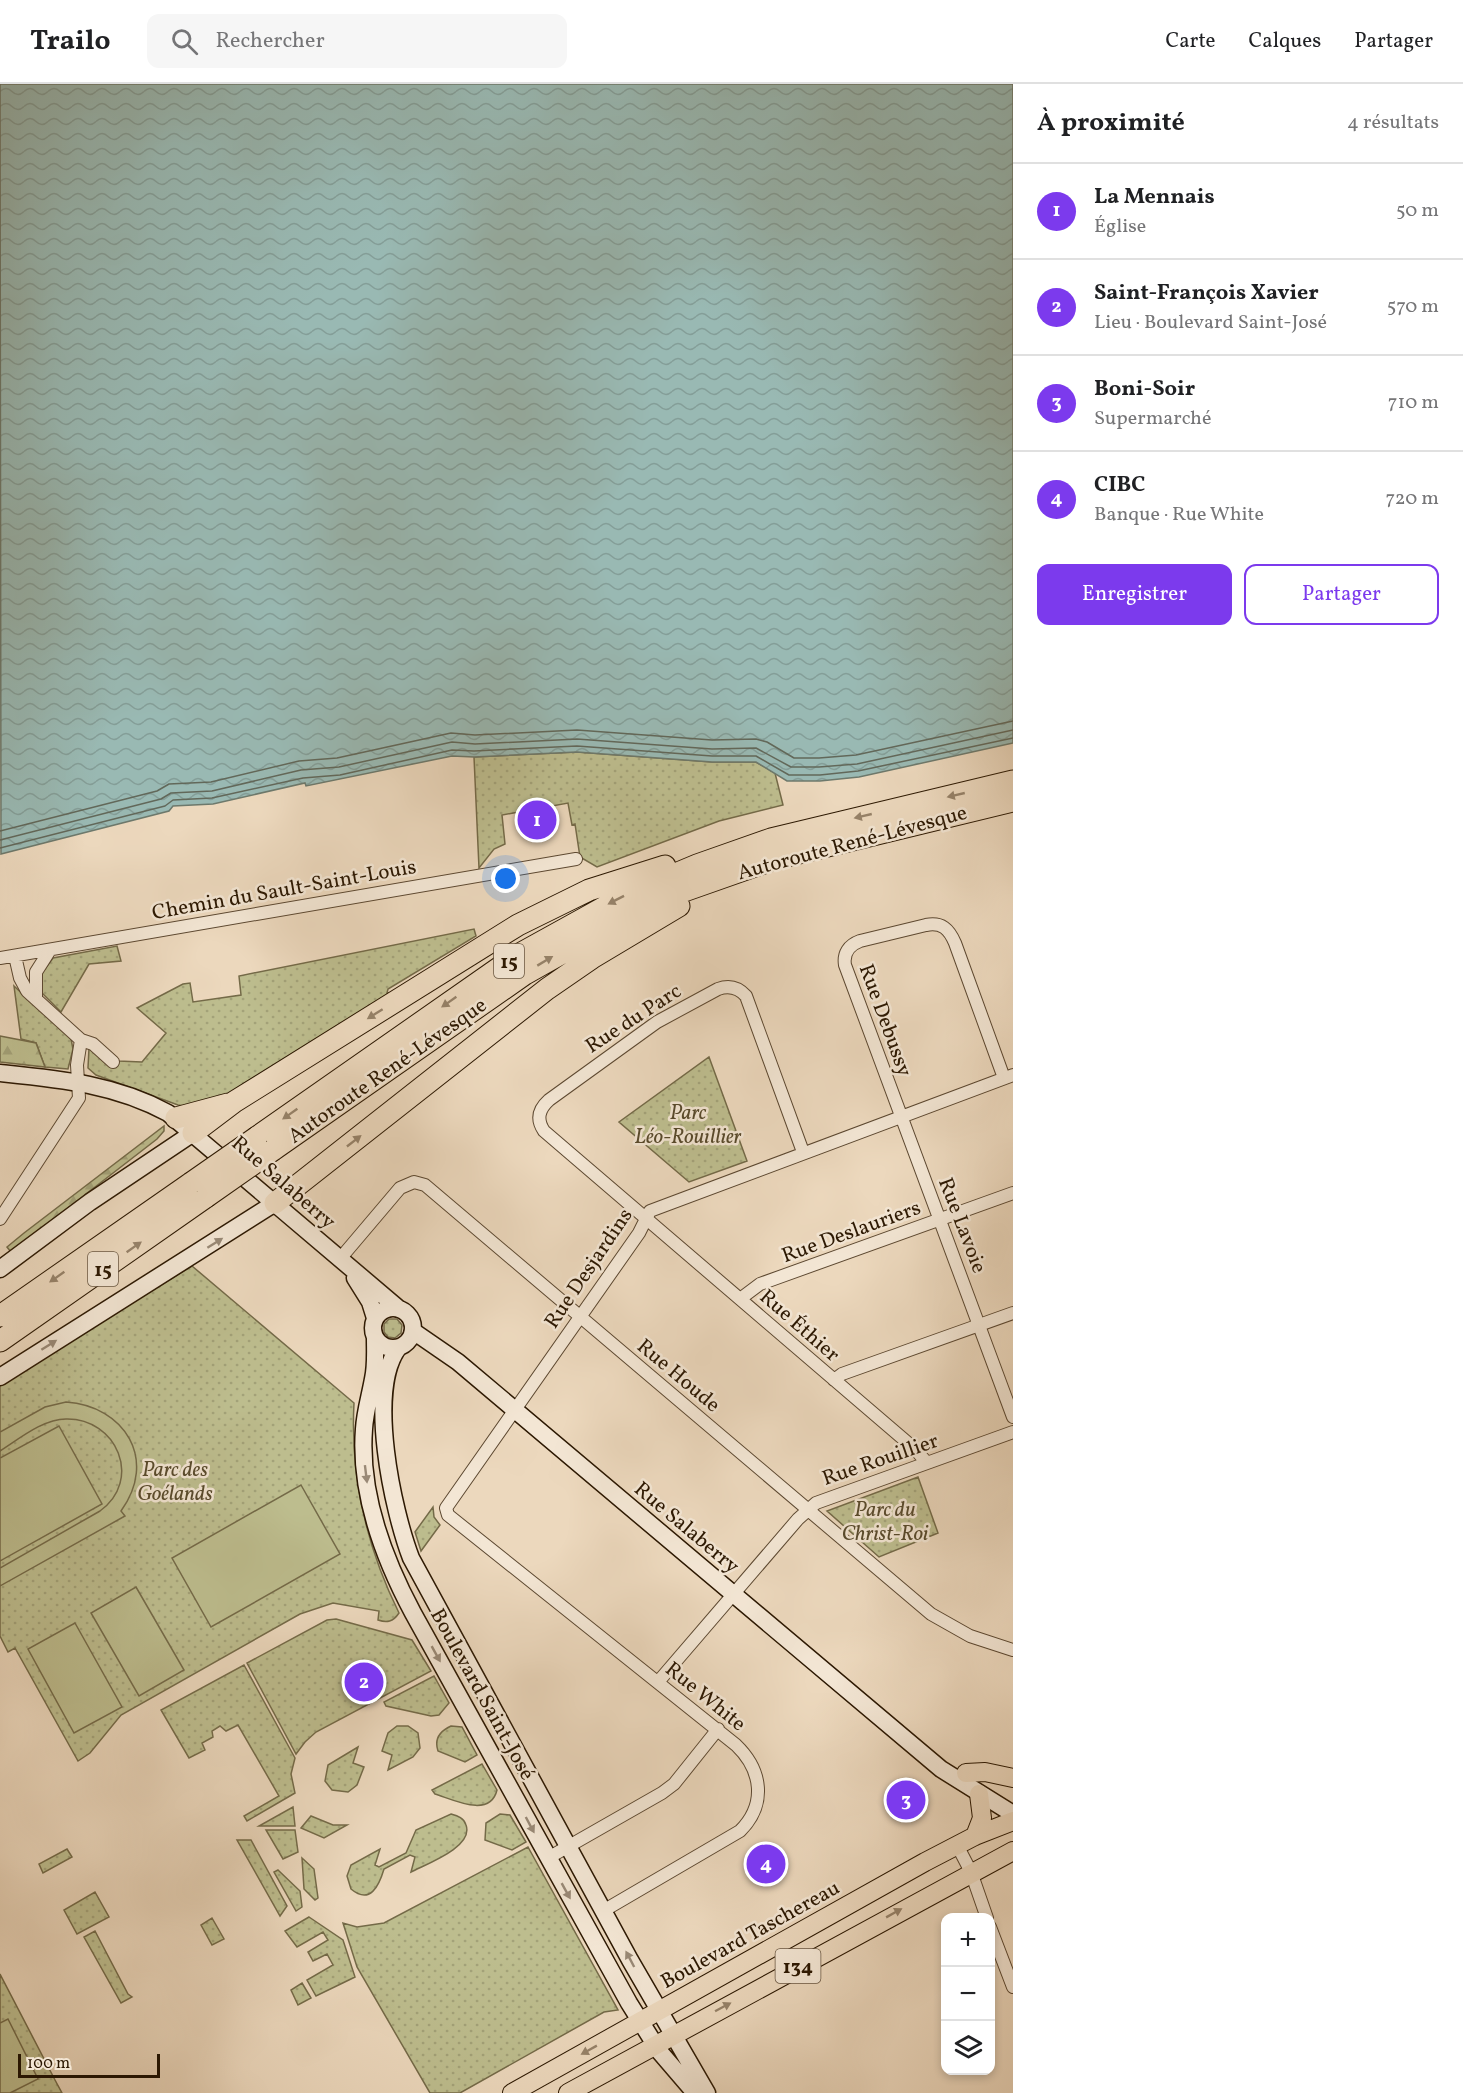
<!DOCTYPE html>
<html lang="fr">
<head>
<meta charset="utf-8">
<style>
	:root { --surface:#fff; --page:#f6f6f6; --text:#202124; --muted:#757577; --line:#e0e0e0; --accent:#7c3aed }
	body { margin:0; font-family:Vollkorn,serif; background:var(--page); color:var(--text) }
	.controls { position:absolute; right:18px; bottom:18px; display:grid; overflow:hidden; border-radius:12px; box-shadow:0 3px 9px #0003 }
	.controls button { width:54px; height:54px; display:grid; place-items:center; padding:0; border:0; border-bottom:2px solid var(--line); background:var(--surface); color:var(--text); font:30px sans-serif }
	.scale { position:absolute; left:18px; bottom:15px; width:142px; box-sizing:border-box; padding-left:6px; border:3px solid #2c1802; border-top:0; font-size:16px; line-height:21px; white-space:nowrap; color:#2c1802; -webkit-text-stroke:4px #f3e6d4; paint-order:stroke }
	.you { position:absolute; left:506px; top:795px; width:21px; height:21px; margin:-15px; border:4px solid #fff; border-radius:50%; background:#1a73e8; box-shadow:0 0 0 9px #1a73e833 }
	.badge { display:grid; place-items:center; width:39px; height:39px; border-radius:50%; background:var(--accent); color:#fff; font-size:20px; font-weight:700 }
	.pin { position:absolute; translate:-50% -50%; border:3px solid #fff; box-shadow:0 2px 6px #0006 }
	.list { margin:0; padding:0; list-style:none }
	h2 { display:flex; justify-content:space-between; align-items:center; height:78px; margin:0; padding:0 24px; font-size:26px }
	h2 small { font-size:20px; font-weight:400; color:var(--muted) }
	.list li { display:grid; grid-template-columns:39px 1fr auto; gap:18px; align-items:center; box-sizing:border-box; height:96px; padding:0 24px; border-top:2px solid var(--line) }
	.list b { display:block; font-size:22px; white-space:nowrap }
	.list p { margin:0; font-size:20px; white-space:nowrap; color:var(--muted) }
	.list em { font-size:20px; font-style:normal; color:var(--muted) }
	.actions { display:flex; gap:12px; padding:18px 24px }
	.actions a { flex:1; padding:14px 0; border:2px solid var(--accent); border-radius:12px; text-align:center; font-size:21px; color:var(--accent) }
	.actions .main { background:var(--accent); color:#fff }
	.icon { flex:none; width:33px; height:33px; fill:none; stroke:currentColor; stroke-width:2; stroke-linecap:round; stroke-linejoin:round }
	.map { position:relative; flex:none; width:1013px; height:2009px; overflow:hidden }
	header { display:flex; align-items:center; gap:36px; box-sizing:border-box; height:84px; padding:0 30px; background:var(--surface); border-bottom:2px solid var(--line) }
	header strong { font-size:28px }
	nav { display:flex; gap:33px; margin-inline-start:auto; font-size:21px }
	.search { width:420px; height:54px; background:var(--page); display:flex; align-items:center; gap:15px; box-sizing:border-box; padding:0 21px; border-radius:12px; color:var(--muted); font-size:22px }
	main { display:flex }
	aside { flex:1; background:var(--surface) }
	.map>svg:first-child { display:block }
</style>
</head>
<body>
<header>
<strong>Trailo</strong>
<div class="search"><svg class="icon" aria-label="search" viewBox="0 0 24 24"><circle cx="10" cy="10" r="6"/><path d="M15 15l6 6"/></svg>Rechercher</div>
<nav><a>Carte</a><a>Calques</a><a>Partager</a></nav>
</header>
<main>
<div class="map">
<svg width="1013" height="2009" viewBox="0 0 1013 2009">
	<defs>
		<pattern id="green-dots" width="8" height="8" patternUnits="userSpaceOnUse" patternTransform="scale(1.5)"><rect width="8" height="8" fill="#bdbd8e"/><path d="M2 2h.1M6 6h.1" fill="none" stroke="#a3a279" stroke-width="1.8" stroke-linecap="round"/></pattern>
		<pattern id="forest-firs" width="22" height="20" patternUnits="userSpaceOnUse" patternTransform="scale(1.5)"><rect width="22" height="20" fill="#bdbd8e"/><path d="M5 1l3.5 6h-7zM16 11l3.5 6h-7z" fill="#a3a279"/></pattern>
		<pattern id="water-waves" width="16" height="10" patternUnits="userSpaceOnUse" patternTransform="scale(1.5)"><rect width="16" height="10" fill="#99b9b3"/><path d="M0 5q4-4 8 0t8 0" fill="none" stroke="#849e98"/></pattern>
	</defs>
	<rect width="100%" height="100%" fill="#ecd8bd"/>
	<filter id="stains"><feTurbulence type="fractalNoise" baseFrequency=".00333" numOctaves="4"/><feColorMatrix values="0 0 0 0 .2 0 0 0 0 .09 0 0 0 0 .02 0 0 0 .5 -.17"/></filter>
	<radialGradient id="worn" r=".72"><stop offset=".6" stop-color="#630" stop-opacity="0"/><stop offset="1" stop-color="#630" stop-opacity=".3"/></radialGradient>
	<!-- green -->
	<path fill="url(#green-dots)" stroke="#746a48" stroke-width="1.5" d="M 577,668 L 712,678 L 756,678 L 775,689 L 783,721 L 719,737 L 597,783 L 580,773 L 575,740 L 572,741 L 568,719 L 502,731 L 505,760 L 494,765 L 479,784 L 474,673 Z
		M 474,845 L 476,852 L 388,905 L 387,909 L 395,909 L 240,1008 L 184,1022 L 178,1021 L 96,991 L 88,984 L 89,964 L 118,977 L 142,978 L 166,949 L 137,924 L 183,900 L 190,899 L 193,918 L 241,911 L 239,892 Z
		M 117,862 L 121,877 L 89,880 L 61,928 L 41,908 L 39,893 L 53,874 Z
		M 14,902 L 71,955 L 73,965 L 68,985 L 45,983 L 36,959 L 21,955 Z
		M 709,973 L 747,1077 L 689,1098 L 619,1038 Z
		M 192,1182 L 354,1319 C 350,1394 366,1462 399,1529 C 393,1538 387,1539 378,1536 L 379,1527 L 333,1519 L 300,1530 L 121,1631 L 90,1669 L 78,1677 L 15,1564 L 8,1568 L 0,1552 L 0,1299 Z
		M 389,1235 L 397,1235 L 402,1241 L 401,1249 L 395,1254 L 388,1253 L 384,1248 L 384,1240 Z
		M 918,1393 L 938,1449 L 879,1473 L 827,1427 Z
		M 433,1423 L 434,1433 L 440,1441 L 421,1467 L 415,1448 Z
		M 336,1535 L 412,1556 L 431,1587 L 316,1648 L 305,1658 L 296,1670 L 247,1579 L 327,1536 Z
		M 244,1581 L 295,1674 L 291,1690 L 295,1709 L 247,1737 L 244,1732 L 279,1712 L 238,1641 L 226,1647 L 220,1642 L 212,1647 L 213,1653 L 202,1659 L 205,1666 L 189,1674 L 161,1626 Z
		M 434,1592 L 449,1619 L 439,1631 L 431,1632 L 386,1622 L 384,1618 Z
		M 397,1642 L 408,1642 L 418,1649 L 420,1664 L 413,1673 L 388,1686 L 392,1671 L 382,1667 L 388,1649 Z
		M 451,1642 L 462,1643 L 477,1671 L 465,1678 L 438,1667 C 434,1655 440,1647 451,1642 Z
		M 358,1663 L 353,1679 L 364,1683 L 357,1701 L 348,1708 L 332,1706 L 325,1697 L 328,1681 Z
		M 482,1680 L 497,1706 C 490,1735 452,1715 435,1710 L 432,1706 Z
		M 293,1723 L 295,1742 L 259,1742 Z
		M 451,1730 C 458,1732 464,1734 466,1741 C 474,1763 426,1780 411,1788 L 415,1773 L 410,1771 L 384,1785 C 379,1802 370,1821 351,1805 L 347,1792 L 351,1781 L 380,1765 L 375,1781 L 379,1783 L 406,1769 L 416,1746 Z
		M 500,1730 L 510,1731 L 526,1758 L 512,1766 L 485,1756 L 486,1739 Z
		M 311,1732 L 333,1741 L 347,1741 L 324,1754 L 301,1744 Z
		M 266,1746 L 295,1746 L 298,1768 L 283,1775 Z
		M 237,1756 L 251,1756 L 287,1822 L 280,1832 Z
		M 528,1763 L 618,1926 L 604,1928 L 460,2009 L 430,2009 L 357,1883 L 343,1839 L 357,1843 L 384,1839 Z
		M 67,1765 L 72,1773 L 43,1789 L 39,1780 Z
		M 302,1774 L 314,1785 L 318,1814 L 315,1816 L 304,1805 Z
		M 278,1786 L 300,1807 L 302,1823 L 296,1827 L 274,1788 Z
		M 95,1808 L 109,1833 L 77,1850 L 64,1826 Z
		M 309,1833 L 343,1856 L 355,1893 L 316,1912 L 307,1896 L 333,1881 L 327,1870 L 313,1877 L 308,1868 L 328,1856 L 323,1848 L 297,1863 L 285,1847 Z
		M 212,1834 L 224,1855 L 212,1861 L 201,1841 Z
		M 95,1847 L 128,1910 L 132,1913 L 121,1919 L 84,1853 Z
		M 0,1890 L 55,1996 L 62,2009 L 0,2009 Z
		M 302,1899 L 311,1914 L 298,1921 L 291,1906 Z"/>
	<!-- forest -->
	<path fill="url(#forest-firs)" stroke="#746a48" stroke-width="1.5" d="M 0,952 L 36,959 L 45,983 L 0,978 Z
		M 164,1042 L 164,1047 L 157,1055 L 11,1168 L 7,1163 L 24,1149 Z"/>
	<!-- pitch -->
	<path fill="#bdbd8e" stroke="#746a48" stroke-width="1.5" d="M 66,1318 C 125,1322 158,1376 121,1427 L 125,1432 L 0,1502 L 0,1484 L 100,1427 C 143,1396 117,1334 66,1335 C 43,1335 19,1355 0,1367 L 0,1348 L 45,1323 Z
		M 59,1342 L 102,1420 L 0,1477 L 0,1374 Z
		M 301,1401 L 340,1470 L 211,1543 L 172,1474 Z
		M 136,1503 L 184,1586 L 139,1612 L 91,1529 Z
		M 75,1539 L 122,1623 L 74,1649 L 28,1565 Z
		M 8,1935 L 38,1995 L 10,2009 L 0,2009 L 0,1939 Z"/>
	<!-- water -->
	<path fill="url(#water-waves)" stroke="#6d796c" stroke-width="1.5" d="M 0,0 L 1013,0 L 1013,659 L 859,693 L 820,697 L 787,697 L 756,678 L 712,678 L 577,668 L 474,673 L 452,672 L 306,702 L 305,699 L 213,720 L 173,722 L 169,727 L 1,770 Z"/>
	<g fill="none" stroke-linecap="round" stroke-linejoin="round">
		<!-- shore -->
		<path stroke="#62685a" stroke-width="1.5" d="M 0,747 L 157,707 L 169,700 L 211,698 L 299,677 L 337,674 L 451,649 L 475,651 L 577,646 L 712,656 L 756,655 L 767,658 L 794,674 L 819,674 L 856,671 L 1013,637
			M 0,756 L 161,715 L 171,709 L 212,707 L 301,686 L 339,683 L 452,658 L 475,660 L 577,655 L 712,665 L 756,664 L 791,683 L 819,683 L 857,680 L 1013,646
			M 0,764 L 165,722 L 173,716 L 212,714 L 303,694 L 340,691 L 452,666 L 474,667 L 577,662 L 712,672 L 756,672 L 789,691 L 820,691 L 858,687 L 1013,654"/>
		<defs>
			<path id="street" d="M 15,872 L 20,894 L 27,907 L 81,956 L 93,960 L 113,978
				M 0,874 L 576,775
				M 36,914 L 36,888 L 50,866
				M 1004,994 L 955,859 C 949,845 942,838 926,841 L 860,857 C 849,861 843,869 845,881 L 1013,1333
				M 803,1068 L 746,912 C 738,903 729,901 718,905 L 657,938 L 549,1016 C 539,1025 536,1035 544,1047 L 915,1365 L 927,1379
				M 0,1135 L 79,1014 L 77,981 L 81,956
				M 339,1176 L 400,1104 L 414,1098 L 425,1101 L 931,1530 L 970,1552 L 1013,1566
				M 740,1215 L 760,1200 L 1013,1109
				M 834,1296 L 842,1290 L 1013,1229
				M 658,1598 L 798,1435 L 816,1419 L 1013,1348
				M 957,1761 L 971,1788 L 987,1834
				M 548,1774 L 662,1709 L 674,1700 L 718,1645
				M 603,1827 L 740,1747 C 767,1720 762,1686 736,1661 L 448,1431 L 446,1424 L 639,1149 L 650,1127 L 1013,991
				M 990,1843 L 1013,1903"/>
			<path id="secondary" d="M 0,989 C 59,995 115,1000 168,1029 L 398,1224
				M 0,1185 L 90,1118 L 193,1049
				M 355,1194 L 370,1218 L 375,1234
				M373 1244a20 20 0 1 1 40 0a20 20 0 1 1-40 0Z
				M 413,1247 L 458,1278 L 941,1685 L 1013,1730
				M 375,1254 C 375,1268 376,1282 373,1295 C 370,1312 365,1328 364,1345 C 359,1409 383,1473 413,1529 L 629,1919 L 659,1967 L 695,2009
				M 399,1263 C 366,1305 393,1427 411,1474 L 630,1876 L 707,2009
				M 0,1293 L 275,1119"/>
			<path id="primary" d="M 966,1689 L 985,1688 L 1013,1694
				M 975,1752 L 982,1734 L 979,1710
				M 512,2009 L 925,1778 L 975,1752 L 1013,1737
				M 568,2009 L 1013,1767"/>
			<path id="highway" d="M 176,1034 L 228,1020
				M 193,1049 L 234,1018 L 518,841 L 589,806 L 665,782
				M 257,1053 L 516,872 L 630,809 L 697,781 L 771,755 L 1013,697
				M 273,1066 L 525,890 L 626,833 L 684,807 L 778,774 L 1013,717
				M 275,1119 L 547,905 L 592,874 L 679,822
				M 0,1232 L 191,1099
				M 0,1257 L 206,1113"/>
		</defs>
		<!-- street casing -->
		<use href="#street" stroke="#5c4831" stroke-width="14"/>
		<!-- secondary casing -->
		<use href="#secondary" stroke="#2c1802" stroke-width="19"/>
		<!-- primary casing -->
		<use href="#primary" stroke="#2c1802" stroke-width="20"/>
		<!-- highway casing -->
		<use href="#highway" stroke="#2c1802" stroke-width="23"/>
		<!-- street -->
		<use href="#street" stroke="#f3e6d4" stroke-width="12"/>
		<!-- secondary -->
		<use href="#secondary" stroke="#f3e6d4" stroke-width="16"/>
		<!-- primary -->
		<use href="#primary" stroke="#ecd8bd" stroke-width="18"/>
		<!-- highway -->
		<use href="#highway" stroke="#ecd8bd" stroke-width="21"/>
		<defs>
			<path id="highway-bridge" d="M 191,1099 L 257,1053
				M 206,1113 L 273,1066"/>
		</defs>
		<!-- highway-bridge casing -->
		<use href="#highway-bridge" stroke="#2c1802" stroke-width="23" stroke-linecap="butt"/>
		<!-- highway-bridge -->
		<use href="#highway-bridge" stroke="#ecd8bd" stroke-width="21"/>
	</g>
	<!-- one-way arrows -->
	<defs><path id="oneway-solid" d="M-6-.8H1V-3.2L6.5 0L1 3.2V.8H-6Z" transform="scale(1.5)"/></defs>
	<g fill="#968269">
		<use href="#oneway-solid" transform="translate(956 711) rotate(167)"/>
		<use href="#oneway-solid" transform="translate(863 732) rotate(167)"/>
		<use href="#oneway-solid" transform="translate(616 816) rotate(153)"/>
		<use href="#oneway-solid" transform="translate(545 877) rotate(-31)"/>
		<use href="#oneway-solid" transform="translate(449 918) rotate(145)"/>
		<use href="#oneway-solid" transform="translate(375 930) rotate(148)"/>
		<use href="#oneway-solid" transform="translate(290 1030) rotate(145)"/>
		<use href="#oneway-solid" transform="translate(354 1057) rotate(-38)"/>
		<use href="#oneway-solid" transform="translate(134 1163) rotate(-35)"/>
		<use href="#oneway-solid" transform="translate(57 1193) rotate(145)"/>
		<use href="#oneway-solid" transform="translate(894 1829) rotate(-29)"/>
		<use href="#oneway-solid" transform="translate(723 1923) rotate(-28)"/>
		<use href="#oneway-solid" transform="translate(589 1966) rotate(151)"/>
	</g>
	<g fill="#998976">
		<use href="#oneway-solid" transform="translate(215 1159) rotate(-32)"/>
		<use href="#oneway-solid" transform="translate(49 1261) rotate(-32)"/>
		<use href="#oneway-solid" transform="translate(366 1390) rotate(83)"/>
		<use href="#oneway-solid" transform="translate(436 1570) rotate(61)"/>
		<use href="#oneway-solid" transform="translate(530 1741) rotate(62)"/>
		<use href="#oneway-solid" transform="translate(566 1807) rotate(61)"/>
		<use href="#oneway-solid" transform="translate(630 1875) rotate(-118)"/>
	</g>
	<g text-anchor="middle" stroke-width="5" stroke-linejoin="round" paint-order="stroke">
		<!-- shield labels -->
		<g fill="#f3e6d4" stroke="#685641" stroke-width="1.5">
			<rect x="494" y="860" width="30" height="34" rx="4.5"/>
			<rect x="88" y="1168" width="30" height="34" rx="4.5"/>
			<rect x="775.5" y="1865" width="45" height="34" rx="4.5"/>
		</g>
		<g font-size="20" font-weight="bold" fill="#2c1802">
			<text x="509" y="884">15</text>
			<text x="103" y="1192">15</text>
			<text x="798" y="1889">134</text>
		</g>
		<!-- street labels -->
		<g font-size="21" fill="#2c1802" stroke="#f3e6d4">
			<text transform="translate(852 758) rotate(-15)" y="7">Autoroute René-Lévesque</text>
			<text transform="translate(284 805) rotate(-10)" y="7">Chemin du Sault-Saint-Louis</text>
			<text transform="translate(633 934) rotate(-33)" y="7">Rue du Parc</text>
			<text transform="translate(886 936) rotate(70)" y="7">Rue Debussy</text>
			<text transform="translate(387 986) rotate(-35)" y="7">Autoroute René-Lévesque</text>
			<text transform="translate(284 1098) rotate(41)" y="7">Rue Salaberry</text>
			<text transform="translate(963 1141) rotate(69)" y="7">Rue Lavoie</text>
			<text transform="translate(851 1147) rotate(-20)" y="7">Rue Deslauriers</text>
			<text transform="translate(588 1184) rotate(-56)" y="7">Rue Desjardins</text>
			<text transform="translate(800 1241) rotate(41)" y="7">Rue Éthier</text>
			<text transform="translate(679 1291) rotate(40)" y="7">Rue Houde</text>
			<text transform="translate(880 1375) rotate(-19)" y="7">Rue Rouillier</text>
			<text transform="translate(687 1443) rotate(40)" y="7">Rue Salaberry</text>
			<text transform="translate(483 1610) rotate(61)" y="7">Boulevard Saint-José</text>
			<text transform="translate(706 1612) rotate(39)" y="7">Rue White</text>
			<text transform="translate(750 1850) rotate(-29)" y="7">Boulevard Taschereau</text>
		</g>
		<!-- park labels -->
		<g font-size="21" font-style="italic" fill="#584a2c" stroke="#f3e6d4">
			<text x="688" y="1035">Parc<tspan x="688" dy="24">Léo-Rouillier</tspan></text>
			<text x="175" y="1392">Parc des<tspan x="175" dy="24">Goélands</tspan></text>
			<text x="885" y="1432">Parc du<tspan x="885" dy="24">Christ-Roi</tspan></text>
		</g>
	</g>
	<rect width="100%" height="100%" filter="url(#stains)"/>
	<rect width="100%" height="100%" fill="url(#worn)"/>
</svg>
<div class="controls">
<button>+</button>
<button>−</button>
<button><svg class="icon" aria-label="layers" viewBox="0 0 24 24"><path d="M12 4l9 5-9 5-9-5zM3 14l9 5 9-5"/></svg></button>
</div>
<div class="scale">100 m</div>
<div class="you"></div>
<div class="pin badge" style="left:537px;top:736px">1</div>
<div class="pin badge" style="left:364px;top:1598px">2</div>
<div class="pin badge" style="left:906px;top:1716px">3</div>
<div class="pin badge" style="left:766px;top:1780px">4</div>
</div>
<aside>
<h2>À proximité<small>4 résultats</small></h2>
<ul class="list">
<li><span class="badge">1</span><div><b>La Mennais</b><p>Église</p></div><em>50 m</em></li>
<li><span class="badge">2</span><div><b>Saint-François Xavier</b><p>Lieu · Boulevard Saint-José</p></div><em>570 m</em></li>
<li><span class="badge">3</span><div><b>Boni-Soir</b><p>Supermarché</p></div><em>710 m</em></li>
<li><span class="badge">4</span><div><b>CIBC</b><p>Banque · Rue White</p></div><em>720 m</em></li>
</ul>
<div class="actions"><a class="main">Enregistrer</a><a>Partager</a></div>
</aside>
</main>
</body>
</html>
